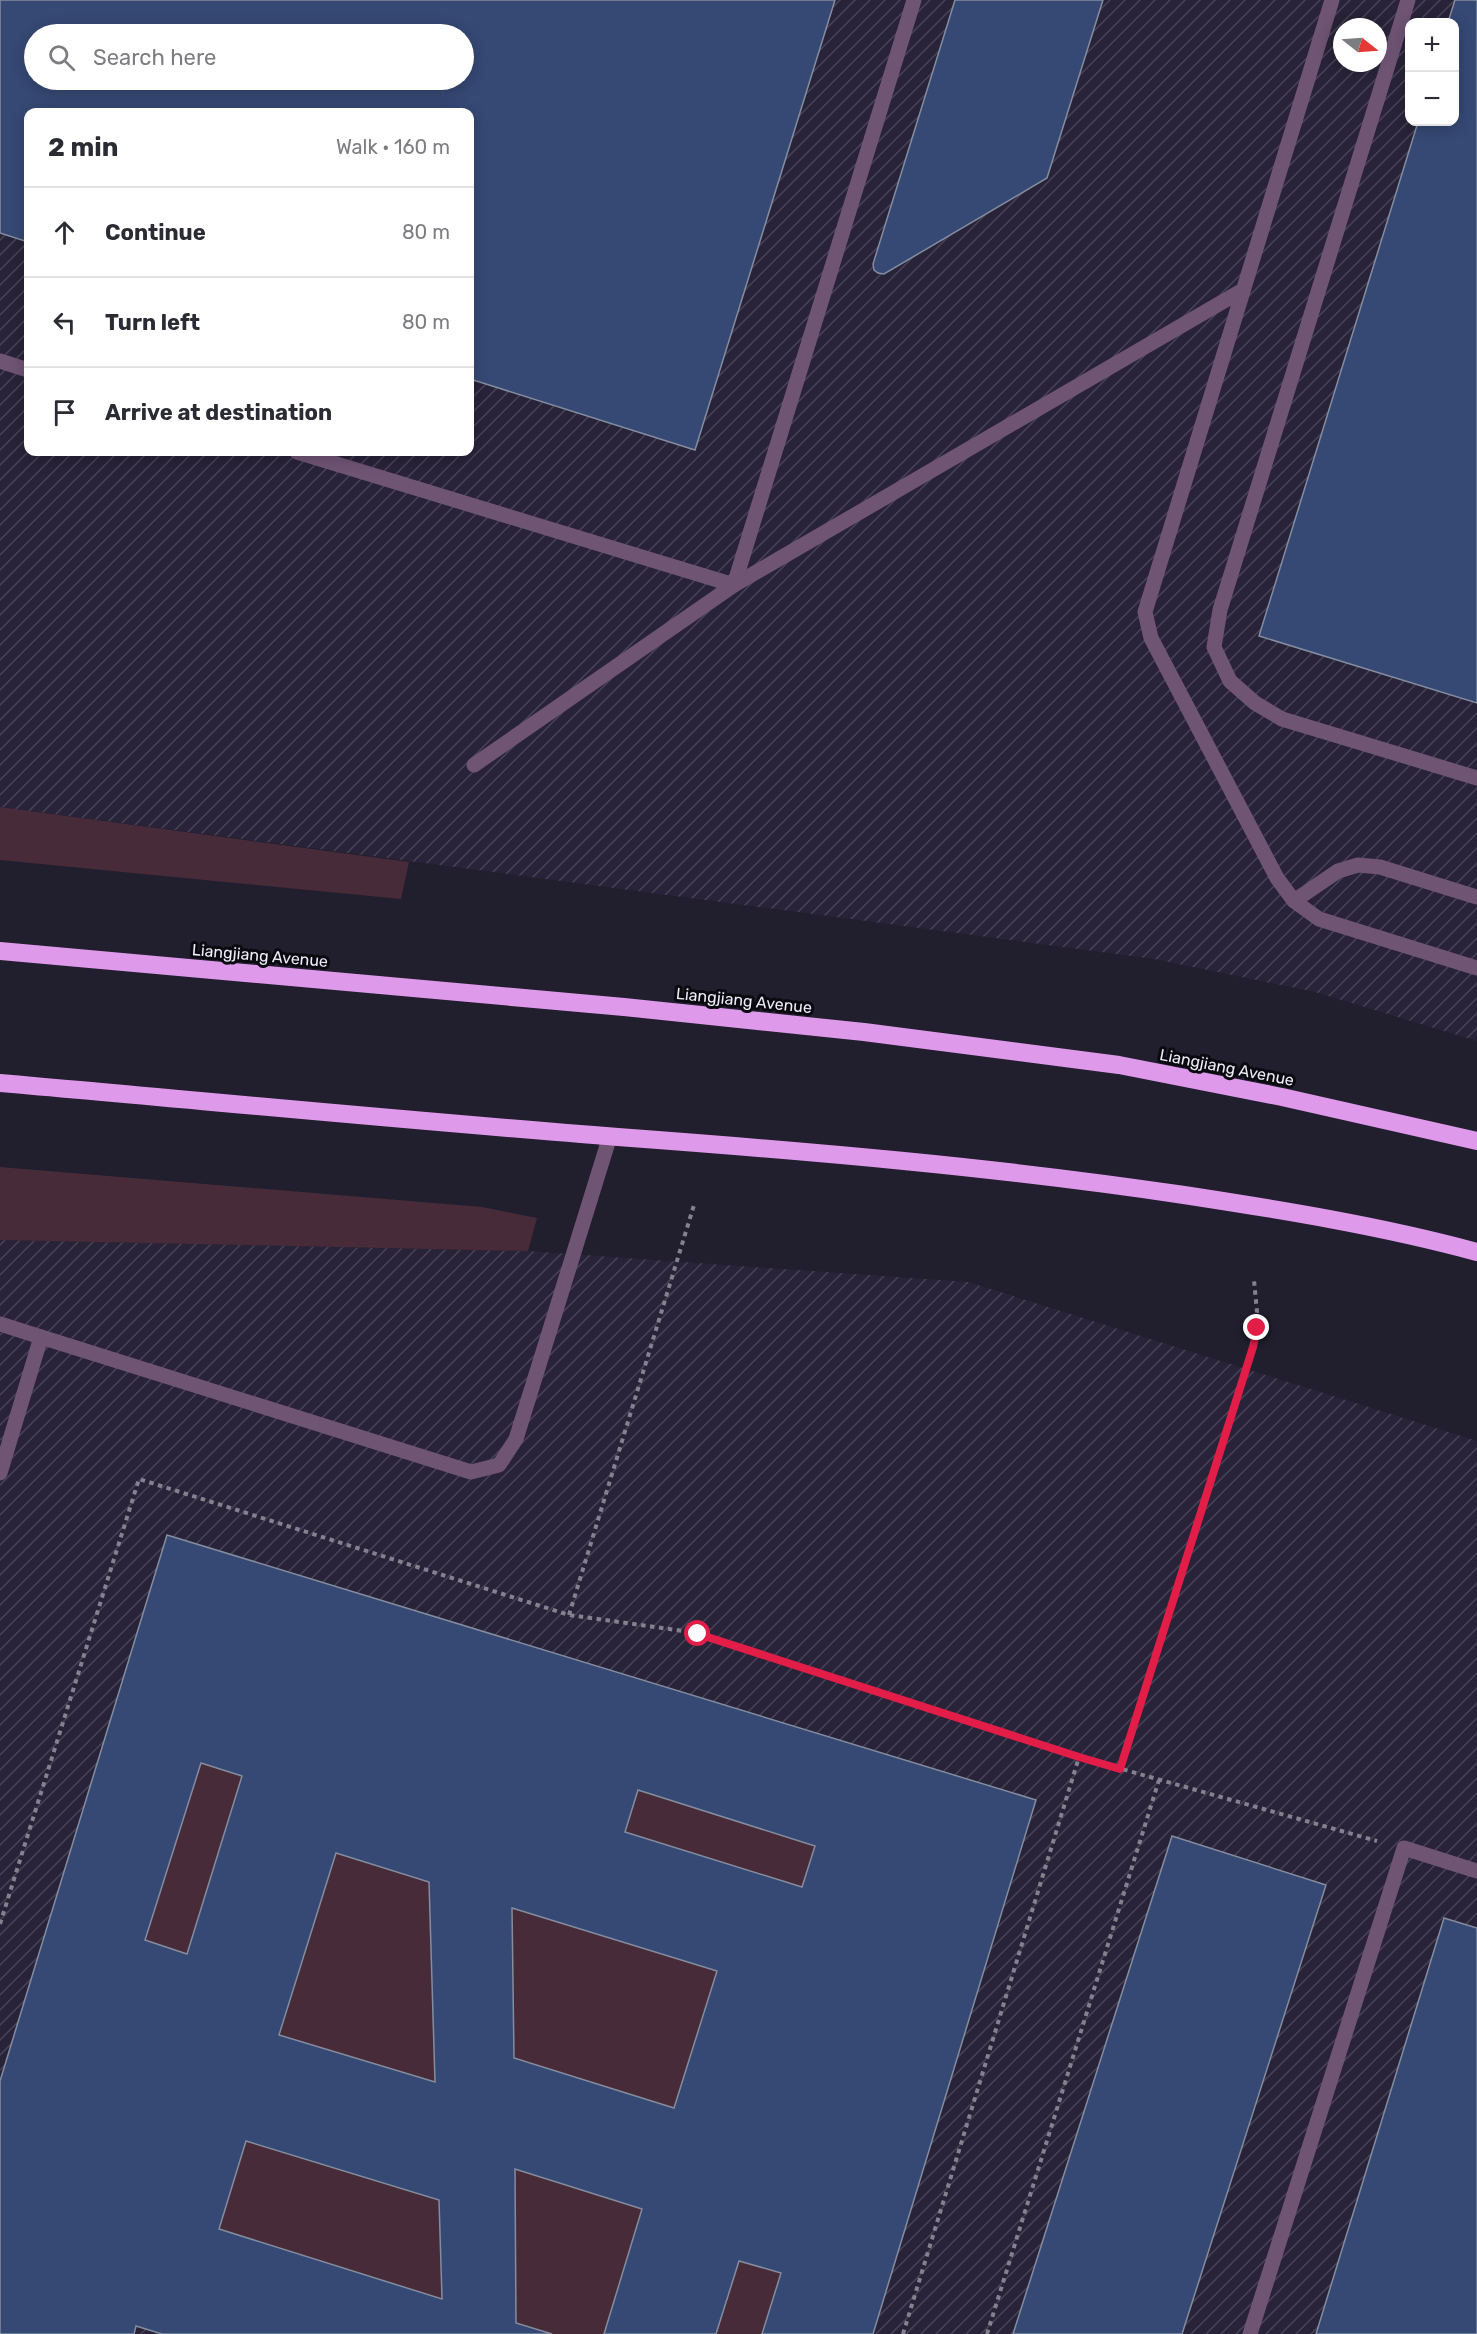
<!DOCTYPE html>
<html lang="en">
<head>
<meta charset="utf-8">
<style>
	:root { --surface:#fff; --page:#f7f7f7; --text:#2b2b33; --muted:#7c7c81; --line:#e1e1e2 }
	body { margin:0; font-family:Rubik,sans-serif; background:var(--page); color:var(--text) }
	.controls { position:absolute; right:18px; top:18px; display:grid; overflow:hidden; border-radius:12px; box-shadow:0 3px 15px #0003 }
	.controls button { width:54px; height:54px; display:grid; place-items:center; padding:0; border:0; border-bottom:2px solid var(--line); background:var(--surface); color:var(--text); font:30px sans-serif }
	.compass { position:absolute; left:1333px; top:18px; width:54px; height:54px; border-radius:50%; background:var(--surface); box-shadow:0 3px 15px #0003; rotate:107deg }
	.stop { position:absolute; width:18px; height:18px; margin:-14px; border:4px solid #e11d48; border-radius:50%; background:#fff }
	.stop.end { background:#e11d48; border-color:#fff; box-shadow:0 2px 6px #0008 }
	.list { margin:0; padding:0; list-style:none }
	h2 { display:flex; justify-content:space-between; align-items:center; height:78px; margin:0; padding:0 24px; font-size:26px }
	h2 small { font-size:20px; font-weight:400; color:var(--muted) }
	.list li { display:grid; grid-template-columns:39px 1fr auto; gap:18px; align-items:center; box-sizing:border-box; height:90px; padding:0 24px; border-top:2px solid var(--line) }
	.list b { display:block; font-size:22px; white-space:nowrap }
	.list em { font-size:20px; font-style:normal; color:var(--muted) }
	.icon { flex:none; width:33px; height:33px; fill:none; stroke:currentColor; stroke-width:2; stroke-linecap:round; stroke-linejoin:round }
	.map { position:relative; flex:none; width:1477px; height:2334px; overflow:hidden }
	.search { position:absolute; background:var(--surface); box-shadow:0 3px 15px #0003; left:24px; top:24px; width:450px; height:66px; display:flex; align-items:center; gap:15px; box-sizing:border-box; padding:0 21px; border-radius:33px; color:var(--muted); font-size:22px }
	.panel { position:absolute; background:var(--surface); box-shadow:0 3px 15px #0003; left:24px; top:108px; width:450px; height:348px; border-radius:12px }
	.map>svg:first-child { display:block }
</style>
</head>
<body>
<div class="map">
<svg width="1477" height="2334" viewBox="0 0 1477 2334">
	<defs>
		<pattern id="industrial-furrows" width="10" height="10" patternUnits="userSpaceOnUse" patternTransform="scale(1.5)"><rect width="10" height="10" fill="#282338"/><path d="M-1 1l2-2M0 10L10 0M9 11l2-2" fill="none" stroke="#484356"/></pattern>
	</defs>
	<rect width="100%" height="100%" fill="#211e2d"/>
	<!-- industrial -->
	<path fill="url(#industrial-furrows)" fill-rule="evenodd" d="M 0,0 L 1477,0 L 1477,1041 L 1315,992 L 1154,959 L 0,807 ZM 1410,22 L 1454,22 L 1454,122 L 1410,122 ZM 1342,27 L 1378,27 L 1378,63 L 1342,63 ZM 34,34 L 464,34 L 464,80 L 34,80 ZM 28,112 L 470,112 L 470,452 L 28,452 Z
		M 0,1240 L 528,1251 L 968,1282 L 1477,1441 L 1477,2334 L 0,2334 Z"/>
	<!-- green -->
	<path fill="#482b39" d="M 0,807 L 409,862 L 401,899 L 0,860 Z
		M 0,1167 L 482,1207 L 537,1218 L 528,1251 L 0,1240 Z
		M 201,1763 L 242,1776 L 187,1954 L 145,1940 Z
		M 638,1790 L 815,1846 L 802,1887 L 625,1832 Z
		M 336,1853 L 429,1882 L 435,2082 L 280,2035 Z
		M 512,1908 L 717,1971 L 674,2108 L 514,2058 Z
		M 246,2141 L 439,2200 L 442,2299 L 219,2229 Z
		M 515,2169 L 642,2209 L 604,2334 L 552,2334 L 516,2323 Z
		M 739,2261 L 781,2273 L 762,2334 L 716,2334 Z"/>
	<!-- building -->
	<path fill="#364974" stroke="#848d9f" stroke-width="1.5" fill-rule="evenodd" d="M 0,0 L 835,0 L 695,450 L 470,379 L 470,112 L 28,112 L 28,242 L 0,233 ZM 34,34 L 464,34 L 464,80 L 34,80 Z
		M 955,0 L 1103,0 L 1047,178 L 884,274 L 878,273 L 874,270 L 873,264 Z
		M 1455,0 L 1477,0 L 1477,703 L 1259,636 L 1418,122 L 1454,122 L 1454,22 L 1448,22 Z
		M 167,1535 L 1036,1800 L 873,2334 L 762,2334 L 781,2273 L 739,2261 L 716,2334 L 604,2334 L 642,2209 L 515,2169 L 516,2323 L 552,2334 L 162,2334 L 136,2326 L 134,2334 L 0,2334 L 0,2081 ZM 201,1763 L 242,1776 L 187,1954 L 145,1940 ZM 638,1790 L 815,1846 L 802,1887 L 625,1832 ZM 336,1853 L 429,1882 L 435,2082 L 279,2035 ZM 512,1908 L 717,1971 L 674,2108 L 514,2058 ZM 246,2141 L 439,2200 L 442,2299 L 219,2229 Z
		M 1172,1836 L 1326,1885 L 1182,2334 L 1013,2334 Z
		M 1444,1918 L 1477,1928 L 1477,2334 L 1316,2334 Z"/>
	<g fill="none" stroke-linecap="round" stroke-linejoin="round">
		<!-- path -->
		<path stroke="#84828f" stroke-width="4" stroke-dasharray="4.5 4.5" stroke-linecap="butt" d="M 569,1615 L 694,1205
			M 1120,1769 L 1253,1347 L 1257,1312 L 1254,1280
			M 0,1924 L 139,1479 L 569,1615 L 698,1633 L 1079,1757 L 1377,1841
			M 903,2334 L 1079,1757
			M 987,2334 L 1159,1780"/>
		<!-- lane -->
		<path stroke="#6f5474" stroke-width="15" d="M 1332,0 L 1145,612 L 1151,638 L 1277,878 L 1294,901 L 1319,919 L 1477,968
			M 474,765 L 734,585 L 1243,290
			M 1294,901 L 1338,871 L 1358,865 L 1380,867 L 1477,897
			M 0,1324 L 41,1337"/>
		<!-- street -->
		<path stroke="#6f5474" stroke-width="15" d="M 1408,0 L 1220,610 L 1214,647 L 1230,681 L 1255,703 L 1282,719 L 1477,778
			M 0,361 L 28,370
			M 297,452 L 734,585 L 914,0
			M 0,1473 L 41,1337 L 471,1472 L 499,1465 L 516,1439 L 610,1136
			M 1250,2334 L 1404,1848 L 1477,1871"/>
		<!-- highway -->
		<path stroke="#de99eb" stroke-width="18" d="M 0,951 L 624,1007 L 864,1032 L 1119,1065 L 1282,1097 L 1477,1141
			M 0,1083 C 206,1101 412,1121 618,1137 C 807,1151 996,1167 1184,1195 C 1282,1210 1381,1226 1477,1252"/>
	</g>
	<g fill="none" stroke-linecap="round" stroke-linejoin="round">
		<!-- route -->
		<path stroke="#e11d48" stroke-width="8" d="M 698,1634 L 1079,1757 L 1120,1769 L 1253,1347 L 1257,1328"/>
	</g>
	<g text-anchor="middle" stroke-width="6" stroke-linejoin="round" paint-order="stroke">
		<!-- street labels -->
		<g font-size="16" fill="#eeecf7" stroke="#0b0910">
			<text transform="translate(260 955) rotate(5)" y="6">Liangjiang Avenue</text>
			<text transform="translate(744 1000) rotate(6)" y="6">Liangjiang Avenue</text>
			<text transform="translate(1227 1067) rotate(11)" y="6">Liangjiang Avenue</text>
		</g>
	</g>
</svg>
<div class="controls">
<button>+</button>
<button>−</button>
</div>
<svg class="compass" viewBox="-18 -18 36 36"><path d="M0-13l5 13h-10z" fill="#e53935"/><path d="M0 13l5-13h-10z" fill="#7c7c81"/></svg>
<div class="stop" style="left:698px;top:1634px"></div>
<div class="stop end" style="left:1257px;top:1328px"></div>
<div class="search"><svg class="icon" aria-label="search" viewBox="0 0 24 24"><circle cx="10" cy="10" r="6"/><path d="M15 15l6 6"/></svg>Search here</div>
<section class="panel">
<h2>2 min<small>Walk · 160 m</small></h2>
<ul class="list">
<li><svg class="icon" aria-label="ahead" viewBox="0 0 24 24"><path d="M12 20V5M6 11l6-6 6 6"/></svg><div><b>Continue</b></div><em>80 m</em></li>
<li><svg class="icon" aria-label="left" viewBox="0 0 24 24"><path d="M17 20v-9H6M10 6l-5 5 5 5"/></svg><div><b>Turn left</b></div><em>80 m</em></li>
<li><svg class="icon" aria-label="arrive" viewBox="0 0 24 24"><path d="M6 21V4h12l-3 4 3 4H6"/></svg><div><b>Arrive at destination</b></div></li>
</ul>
</section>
</div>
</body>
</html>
